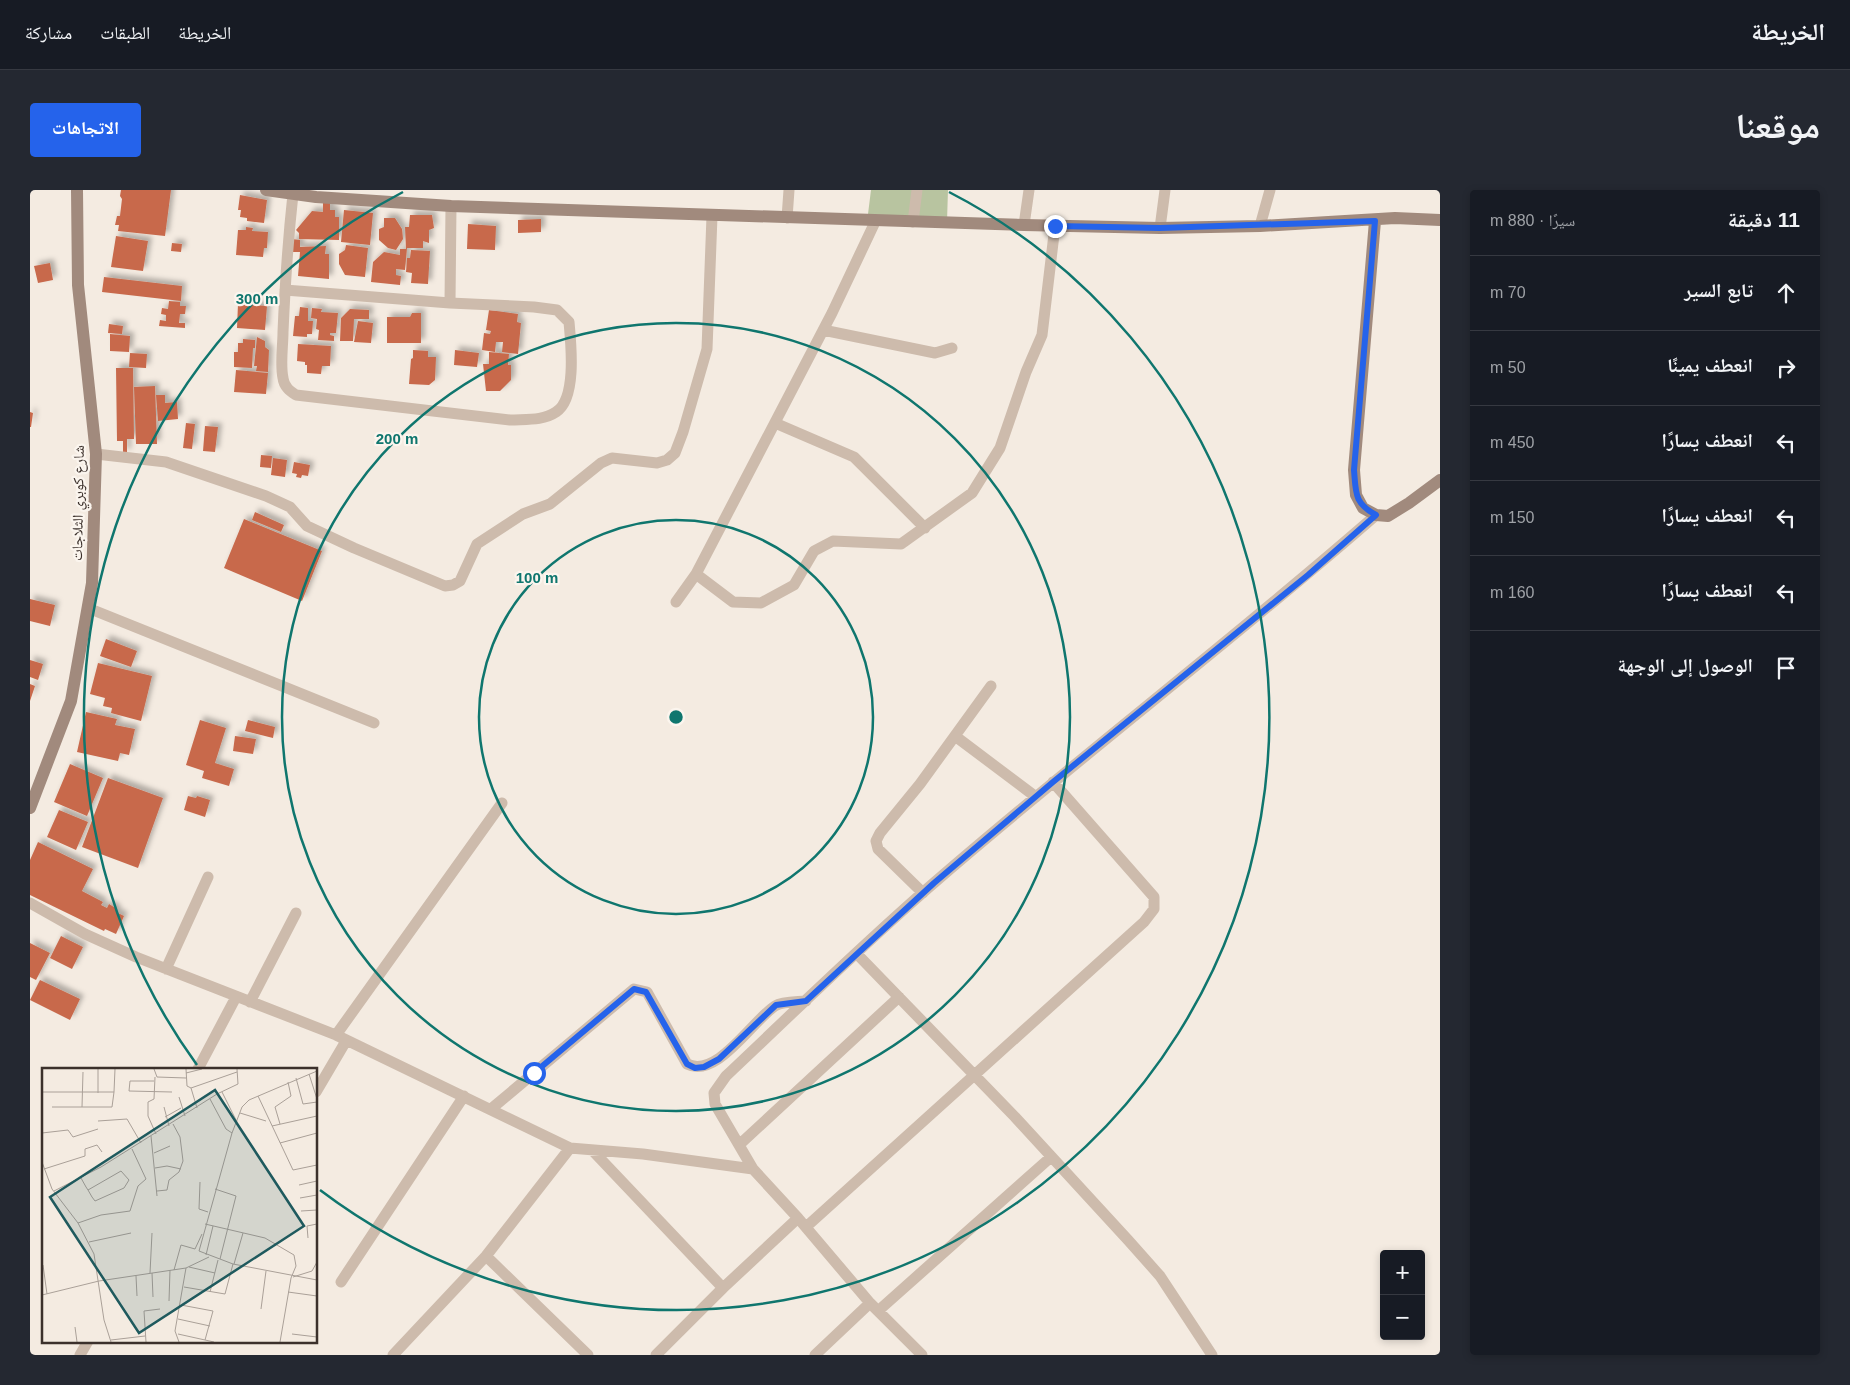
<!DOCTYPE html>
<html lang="ar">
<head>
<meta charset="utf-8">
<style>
	:root { --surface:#171b24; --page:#242831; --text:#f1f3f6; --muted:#9ea1a6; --line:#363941; --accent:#2563eb }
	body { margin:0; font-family:Arial,"Noto Naskh Arabic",sans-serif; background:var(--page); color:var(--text); direction:rtl }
	.controls { position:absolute; right:15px; bottom:15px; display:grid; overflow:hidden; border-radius:5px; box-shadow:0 2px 8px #0003 }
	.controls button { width:45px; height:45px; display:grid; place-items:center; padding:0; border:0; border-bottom:1px solid var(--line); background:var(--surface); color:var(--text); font:25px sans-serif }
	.stop { position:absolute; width:15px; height:15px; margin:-11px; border:4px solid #2563eb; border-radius:50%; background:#fff }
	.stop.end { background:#2563eb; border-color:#fff; box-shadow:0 1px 5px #0008 }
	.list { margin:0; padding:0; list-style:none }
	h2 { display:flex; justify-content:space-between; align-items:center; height:65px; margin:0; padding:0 20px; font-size:21px }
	h2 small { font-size:16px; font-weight:400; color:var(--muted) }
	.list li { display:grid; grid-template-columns:32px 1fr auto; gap:15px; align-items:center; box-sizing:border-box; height:75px; padding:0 20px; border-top:1px solid var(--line) }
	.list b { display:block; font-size:19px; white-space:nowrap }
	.list em { font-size:16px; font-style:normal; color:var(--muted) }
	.icon { flex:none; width:28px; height:28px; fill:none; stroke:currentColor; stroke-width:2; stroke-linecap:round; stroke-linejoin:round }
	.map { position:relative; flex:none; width:1410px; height:1165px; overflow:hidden; direction:ltr; border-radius:5px }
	header { display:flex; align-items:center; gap:30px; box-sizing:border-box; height:70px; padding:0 25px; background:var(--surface); border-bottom:1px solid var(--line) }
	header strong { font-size:24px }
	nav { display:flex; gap:28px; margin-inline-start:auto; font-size:18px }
	.intro { display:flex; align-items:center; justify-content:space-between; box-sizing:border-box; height:120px; padding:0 30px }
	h1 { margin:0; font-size:35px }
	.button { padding:12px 22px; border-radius:5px; background:var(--accent); color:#fff; font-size:18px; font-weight:700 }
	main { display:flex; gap:30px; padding:0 30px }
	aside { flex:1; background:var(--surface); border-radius:5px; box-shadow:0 2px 8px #0003 }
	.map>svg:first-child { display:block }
</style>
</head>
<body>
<header>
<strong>الخريطة</strong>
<nav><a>الخريطة</a><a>الطبقات</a><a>مشاركة</a></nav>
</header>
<div class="intro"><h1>موقعنا</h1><a class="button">الاتجاهات</a></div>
<main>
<aside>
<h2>11 دقيقة<small>سيرًا · 880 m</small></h2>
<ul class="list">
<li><svg class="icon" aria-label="ahead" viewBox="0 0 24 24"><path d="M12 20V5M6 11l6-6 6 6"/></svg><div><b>تابع السير</b></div><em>70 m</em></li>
<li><svg class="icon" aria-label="right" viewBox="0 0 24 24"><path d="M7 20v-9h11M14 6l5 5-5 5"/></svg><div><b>انعطف يمينًا</b></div><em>50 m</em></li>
<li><svg class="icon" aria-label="left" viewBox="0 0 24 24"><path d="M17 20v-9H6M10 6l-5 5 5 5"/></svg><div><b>انعطف يسارًا</b></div><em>450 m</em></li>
<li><svg class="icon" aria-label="left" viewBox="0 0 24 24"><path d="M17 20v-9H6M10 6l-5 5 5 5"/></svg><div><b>انعطف يسارًا</b></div><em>150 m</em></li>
<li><svg class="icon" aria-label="left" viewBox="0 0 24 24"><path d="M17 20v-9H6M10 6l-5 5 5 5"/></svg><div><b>انعطف يسارًا</b></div><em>160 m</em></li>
<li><svg class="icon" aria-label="arrive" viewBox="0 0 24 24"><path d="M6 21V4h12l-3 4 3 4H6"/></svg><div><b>الوصول إلى الوجهة</b></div></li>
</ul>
</aside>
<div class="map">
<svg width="1410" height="1165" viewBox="0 0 1410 1165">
	<defs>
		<filter id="shadow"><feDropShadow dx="4" dy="-4" stdDeviation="2.5" flood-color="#0004"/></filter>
	</defs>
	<rect width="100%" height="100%" fill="#f4ebe1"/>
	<!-- green -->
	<path fill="#b8c4a0" d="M 841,0 L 918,0 L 917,31 L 838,24 Z"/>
	<!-- building -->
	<path fill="#c8694b" filter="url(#shadow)" d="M 91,0 L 141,0 L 135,46 L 88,41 L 89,35 L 85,35 L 87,26 L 90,26 L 92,9 L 90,6 Z
		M 210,5 L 237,10 L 234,33 L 217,31 L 217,28 L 210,27 L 211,20 L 208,20 Z
		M 293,10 L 300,10 L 300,20 L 305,20 L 305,27 L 309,27 L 309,50 L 269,49 L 269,43 L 266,40 L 282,21 L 293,22 Z
		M 314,20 L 343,23 L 340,55 L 311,52 Z
		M 380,25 L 402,25 L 404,38 L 399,40 L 399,53 L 393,51 L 393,58 L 377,58 L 375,80 L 366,79 L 366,85 L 371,86 L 370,95 L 341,92 L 343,72 L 354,62 L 370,65 L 370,59 L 376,59 L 375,37 L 379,37 Z
		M 354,28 L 365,28 L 372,39 L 373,49 L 366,60 L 358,58 L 349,50 L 349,39 L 354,37 Z
		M 511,29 L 511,42 L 488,43 L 488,30 Z
		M 438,34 L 466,36 L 465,60 L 437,59 Z
		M 216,37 L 223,38 L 222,41 L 238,42 L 237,58 L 234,58 L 233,67 L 206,65 L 208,40 L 216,40 Z
		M 86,46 L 118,51 L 113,81 L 81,77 Z
		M 262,49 L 270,50 L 270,57 L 296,56 L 295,64 L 299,64 L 299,89 L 268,86 L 270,62 L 262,62 Z
		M 142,53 L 152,54 L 151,62 L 141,61 Z
		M 316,55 L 338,58 L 335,87 L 315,85 L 309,74 L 309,64 L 315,60 Z
		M 381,60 L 400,61 L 398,94 L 381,93 L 382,83 L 376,82 L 377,68 L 380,68 Z
		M 20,73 L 23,90 L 8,93 L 4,76 Z
		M 74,87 L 152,96 L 151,111 L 72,102 Z
		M 139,111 L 150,112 L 150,116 L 156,116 L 155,124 L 150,124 L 149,133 L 155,133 L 155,138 L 129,136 L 130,130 L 136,131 L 136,125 L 131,124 L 132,118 L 138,119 Z
		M 208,114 L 237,116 L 235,140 L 207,138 Z
		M 270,117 L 278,118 L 278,131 L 283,131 L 282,144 L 277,144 L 277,147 L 263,146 L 265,126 L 269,126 Z
		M 282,118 L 292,119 L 291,122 L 308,123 L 306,143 L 300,143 L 300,145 L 304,146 L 304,151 L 288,150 L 289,140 L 286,139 L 287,129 L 281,128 Z
		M 320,119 L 339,120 L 339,129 L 324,129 L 323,151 L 310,151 L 311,128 Z
		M 459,120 L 488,124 L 487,132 L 491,133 L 488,164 L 472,162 L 473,152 L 466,152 L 465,162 L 452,160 L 454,143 L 460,144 L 461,141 L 456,140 Z
		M 382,123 L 391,123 L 391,153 L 357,153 L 357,127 L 380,127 Z
		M 328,131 L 343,133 L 341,153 L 324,152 Z
		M 79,134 L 93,136 L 92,144 L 78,143 Z
		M 80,144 L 100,146 L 99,162 L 80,161 Z
		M 227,147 L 235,151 L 235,157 L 239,160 L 238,182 L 226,181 L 227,176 L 224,176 Z
		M 213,149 L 225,150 L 225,158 L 223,158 L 222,178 L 204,177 L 204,162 L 208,162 L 208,153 L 213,153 Z
		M 268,154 L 301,156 L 300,176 L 292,176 L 291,184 L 277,183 L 277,175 L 275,175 L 275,172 L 267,171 Z
		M 383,160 L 398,161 L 398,167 L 406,167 L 405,190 L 399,195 L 379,194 L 381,169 L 383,168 Z
		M 425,160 L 449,163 L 447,177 L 424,175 Z
		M 459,162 L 479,164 L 478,175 L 481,175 L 481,190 L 470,201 L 456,201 L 453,174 L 459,174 Z
		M 100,163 L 117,164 L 116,178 L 99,177 Z
		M 86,178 L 103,178 L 104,249 L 97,249 L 97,263 L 93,262 L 93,251 L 87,251 Z
		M 206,180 L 238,183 L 236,204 L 204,202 Z
		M 125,196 L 127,254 L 106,254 L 104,197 Z
		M 126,205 L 135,205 L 135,213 L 147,212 L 148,229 L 128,231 Z
		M 0,222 L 3,223 L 1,237 L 0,237 Z
		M 156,233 L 165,234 L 162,259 L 153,258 Z
		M 175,236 L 188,237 L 185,262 L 173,261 Z
		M 231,265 L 242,266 L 241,278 L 230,277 Z
		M 243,268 L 257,270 L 255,287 L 241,285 Z
		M 264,272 L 280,275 L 278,286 L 272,285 L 271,288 L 266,287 L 267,284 L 262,283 Z
		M 225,322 L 254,335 L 251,342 L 222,330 Z
		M 214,329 L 292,361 L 272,411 L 194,378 Z
		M 0,409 L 25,415 L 20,436 L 0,431 Z
		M 76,449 L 107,461 L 101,477 L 70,466 Z
		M 0,470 L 13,474 L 8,490 L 0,487 Z
		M 68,473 L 122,486 L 111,531 L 81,523 L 82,518 L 73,516 L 75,508 L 60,504 Z
		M 0,494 L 5,496 L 0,511 Z
		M 56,522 L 87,529 L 85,535 L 105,539 L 99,565 L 90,563 L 88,571 L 47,562 Z
		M 170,530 L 196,538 L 185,573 L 204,579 L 199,596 L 172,588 L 174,581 L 156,575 Z
		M 218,530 L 245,537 L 243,548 L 215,541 Z
		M 205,546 L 226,549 L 223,564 L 203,561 Z
		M 40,574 L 73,588 L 57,626 L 24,612 Z
		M 78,588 L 133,608 L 108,678 L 52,657 Z
		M 158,606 L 166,608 L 167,606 L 180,610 L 175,627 L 154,620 Z
		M 29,620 L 58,632 L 46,660 L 17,647 Z
		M 8,652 L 63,679 L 52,701 L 73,712 L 71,715 L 77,718 L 79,714 L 87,719 L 86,722 L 94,726 L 86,744 L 75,739 L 74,741 L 0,705 L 0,670 Z
		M 31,746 L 53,757 L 42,779 L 20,768 Z
		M 0,753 L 20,763 L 6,790 L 0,787 Z
		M 10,790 L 50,809 L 40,830 L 0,810 Z"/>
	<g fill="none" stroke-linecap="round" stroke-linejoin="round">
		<!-- street -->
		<path stroke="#cdbbac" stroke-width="11" d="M 757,28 L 759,0
			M 883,32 L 887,0
			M 994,35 L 999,0
			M 1230,36 L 1240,0
			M 1130,38 L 1135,0
			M 255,100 L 420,113 L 504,117 L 527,120 L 539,132 C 541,154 547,209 526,222 C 513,231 496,229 480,230 L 266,205 C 260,201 254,197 253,188 C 250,174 253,156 253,142 C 255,95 258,50 263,4
			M 420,113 L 421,16
			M 793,140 L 905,163 L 922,158
			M 745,233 L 824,267 L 895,338
			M 66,264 L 136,272 L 236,306 L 260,317 L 277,336 L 324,358 L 415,396 L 423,395 L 430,391 L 447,354 L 493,324 L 520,314 L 571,273 L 582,268 L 627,273 L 637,270 L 645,263 L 653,242 L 677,159 L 682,26
			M 666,384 L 703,412 L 731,413 L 764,395 L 784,361 L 803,351 L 871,354 L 942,303 L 970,258 L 996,182 L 1012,145 L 1025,36
			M 646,412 L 666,384 L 802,123 L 846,30
			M 58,418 L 344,533
			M 925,546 L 1006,607
			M 893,703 L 848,659 L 846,651 L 850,643 L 890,594 L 961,496
			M 0,713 L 55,744 L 106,767 L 306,845 L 540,958 L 613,964 L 723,979
			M 827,764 L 985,927 L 1098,1050 L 1130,1086 L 1182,1165
			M 136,779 L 178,687
			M 220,812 L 266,723
			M 306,845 L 472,613
			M 168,879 L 206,807
			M 286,902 L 316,851
			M 461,919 L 604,799 L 617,802 L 657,874 C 687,889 722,831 745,816 C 753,811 767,812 776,811
			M 709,955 L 869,807
			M 562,960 L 693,1098
			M 776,1037 L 1114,732 L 1124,719 L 1124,707 L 1023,592
			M 456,1066 L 558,1165
			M 311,1092 L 434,906
			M 848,1121 L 1021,967
			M 50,1165 L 58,1151
			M 363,1165 L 456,1066 L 540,958
			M 626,1165 L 693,1098 L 768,1028
			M 785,1165 L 840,1113
			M 892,1165 L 840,1113 L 768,1028 L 723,979 L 685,914 L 684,903 L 696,886 C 765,821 833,754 905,692 C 1049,567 1202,451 1346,325"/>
		<!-- secondary -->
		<path stroke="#a18a7d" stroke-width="12" d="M 236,0 L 286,7 L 421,16 L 994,35 L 1130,38 L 1230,36 L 1365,28 L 1410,30
			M 1345,31 L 1324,280 L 1326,305 L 1333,318 L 1346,325 L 1358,326 L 1379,313 L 1410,290
			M 0,618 L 41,511 L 62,393 L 66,264 L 48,95 L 47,0"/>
	</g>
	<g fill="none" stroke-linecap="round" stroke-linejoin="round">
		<!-- route -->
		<path stroke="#2563eb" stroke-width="6" d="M 504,883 L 604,799 L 616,802 L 657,874 L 665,878 L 674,877 L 689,869 L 746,815 L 776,811 L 904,693 L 1023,592 L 1278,385 L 1346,325 C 1324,313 1326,303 1324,280 L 1345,31 L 1130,38 L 1025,36"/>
	</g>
	<!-- distance rings -->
	<g fill="none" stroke="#0f766e" stroke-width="2.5">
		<circle cx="646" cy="527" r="197"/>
		<circle cx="646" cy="527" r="394"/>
		<path d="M167 875A592 592 0 0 1 373 2M919 2A592 592 0 1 1 290 1000"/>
	</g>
	<g text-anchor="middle" stroke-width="4.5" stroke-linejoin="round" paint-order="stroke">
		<!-- street labels -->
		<g font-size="15" fill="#3b302b" stroke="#fbf5ee">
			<text transform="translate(48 313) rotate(-89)" y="5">شارع كوبري الثلاجات</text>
		</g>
	</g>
	<!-- overview -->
	<g transform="translate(12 878)">
		<rect width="275" height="275" fill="#f4ebe1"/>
		<path fill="none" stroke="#aaa098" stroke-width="1" d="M 56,1 L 56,25M 112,1 L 115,9 L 144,10M 144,1 L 145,18 L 149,20 L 195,4M 144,5 L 160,1M 267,6 L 275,31M 113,9 L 112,31 L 106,34 L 106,48 L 114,66M 254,10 L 261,36 L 275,34M 112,13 L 88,13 L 87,23 L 130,24M 149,20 L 155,40M 0,24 L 72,24 L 73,1M 180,24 L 195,54M 216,28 L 251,102 L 275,97M 137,29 L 143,48M 168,31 L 184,61 L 190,65 L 200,39 L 207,32 L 275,3M 10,39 L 70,39 L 72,24M 40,39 L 41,4M 122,39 L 127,58M 198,45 L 224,53M 123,49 L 139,40M 56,53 L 85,51 L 99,75M 238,56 L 233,39 L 249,28 L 246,14M 230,58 L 275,48M 0,65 L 26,62 L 31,69 L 56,61M 190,65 L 157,183 L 191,196 L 275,212M 109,68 L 115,128M 238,75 L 275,65M 112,85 L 128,78M 0,94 L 10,121 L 36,155 L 52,186 L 62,252 L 69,274M 113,100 L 125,98 L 139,101M 2,101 L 43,88 L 43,81 L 55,77 L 60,84M 39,110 L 44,119 L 46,122 L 50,129 L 53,133 L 82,120 L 87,112 L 79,103 L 46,122M 158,114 L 157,141 L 166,144M 257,117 L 275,113M 173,121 L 194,128 L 178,191M 12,123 L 59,99 L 175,26 L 196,16 L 195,1M 115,123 L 125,122 L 127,112 L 137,104 L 141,93 L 138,69 L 131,56M 258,130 L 275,127M 259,143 L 275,142M 36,155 L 59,147 L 88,143 L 96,118 L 104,111 L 90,81M 163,156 L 223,170 L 252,187 L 254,198 L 249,210 L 238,274M 266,170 L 265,158 L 275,156M 47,174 L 89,165M 164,187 L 171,158M 192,196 L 201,165M 1,197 L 5,226M 147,199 L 173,205M 132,202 L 139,177 L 153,181 L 160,166M 108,205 L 110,165M 110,205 L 111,229M 94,208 L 95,228M 251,209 L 270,203 L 275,194M 142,219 L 183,226 L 191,196M 168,224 L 176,192M 246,224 L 275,228M 0,227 L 57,213 L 144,200 L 167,189M 127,233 L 128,202M 139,237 L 171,243 L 163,272M 219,241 L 224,203M 136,251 L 168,258M 33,259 L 35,274M 136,266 L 172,274M 250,266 L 275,269M 69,272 L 103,268M 104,274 L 102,243 L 118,241M 137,274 L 133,263 L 144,200"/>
		<path fill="#1f5a5e" fill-opacity="0.15" stroke="#1f5a5e" stroke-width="2.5" d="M 173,22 L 262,158 L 97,265 L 8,129 Z"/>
		<rect width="275" height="275" fill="none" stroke="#3b302b" stroke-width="2.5"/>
	</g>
	<circle cx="646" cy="527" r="8" fill="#0f766e" stroke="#fbf5ee" stroke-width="2.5"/>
	<g font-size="15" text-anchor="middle" font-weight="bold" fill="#0f766e" stroke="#fbf5ee" stroke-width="4.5" stroke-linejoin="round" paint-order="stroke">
		<text x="227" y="114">300 m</text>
		<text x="367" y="254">200 m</text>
		<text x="507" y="393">100 m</text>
	</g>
</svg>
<div class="controls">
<button>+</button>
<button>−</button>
</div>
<div class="stop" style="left:504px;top:883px"></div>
<div class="stop end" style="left:1025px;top:36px"></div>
</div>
</main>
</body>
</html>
